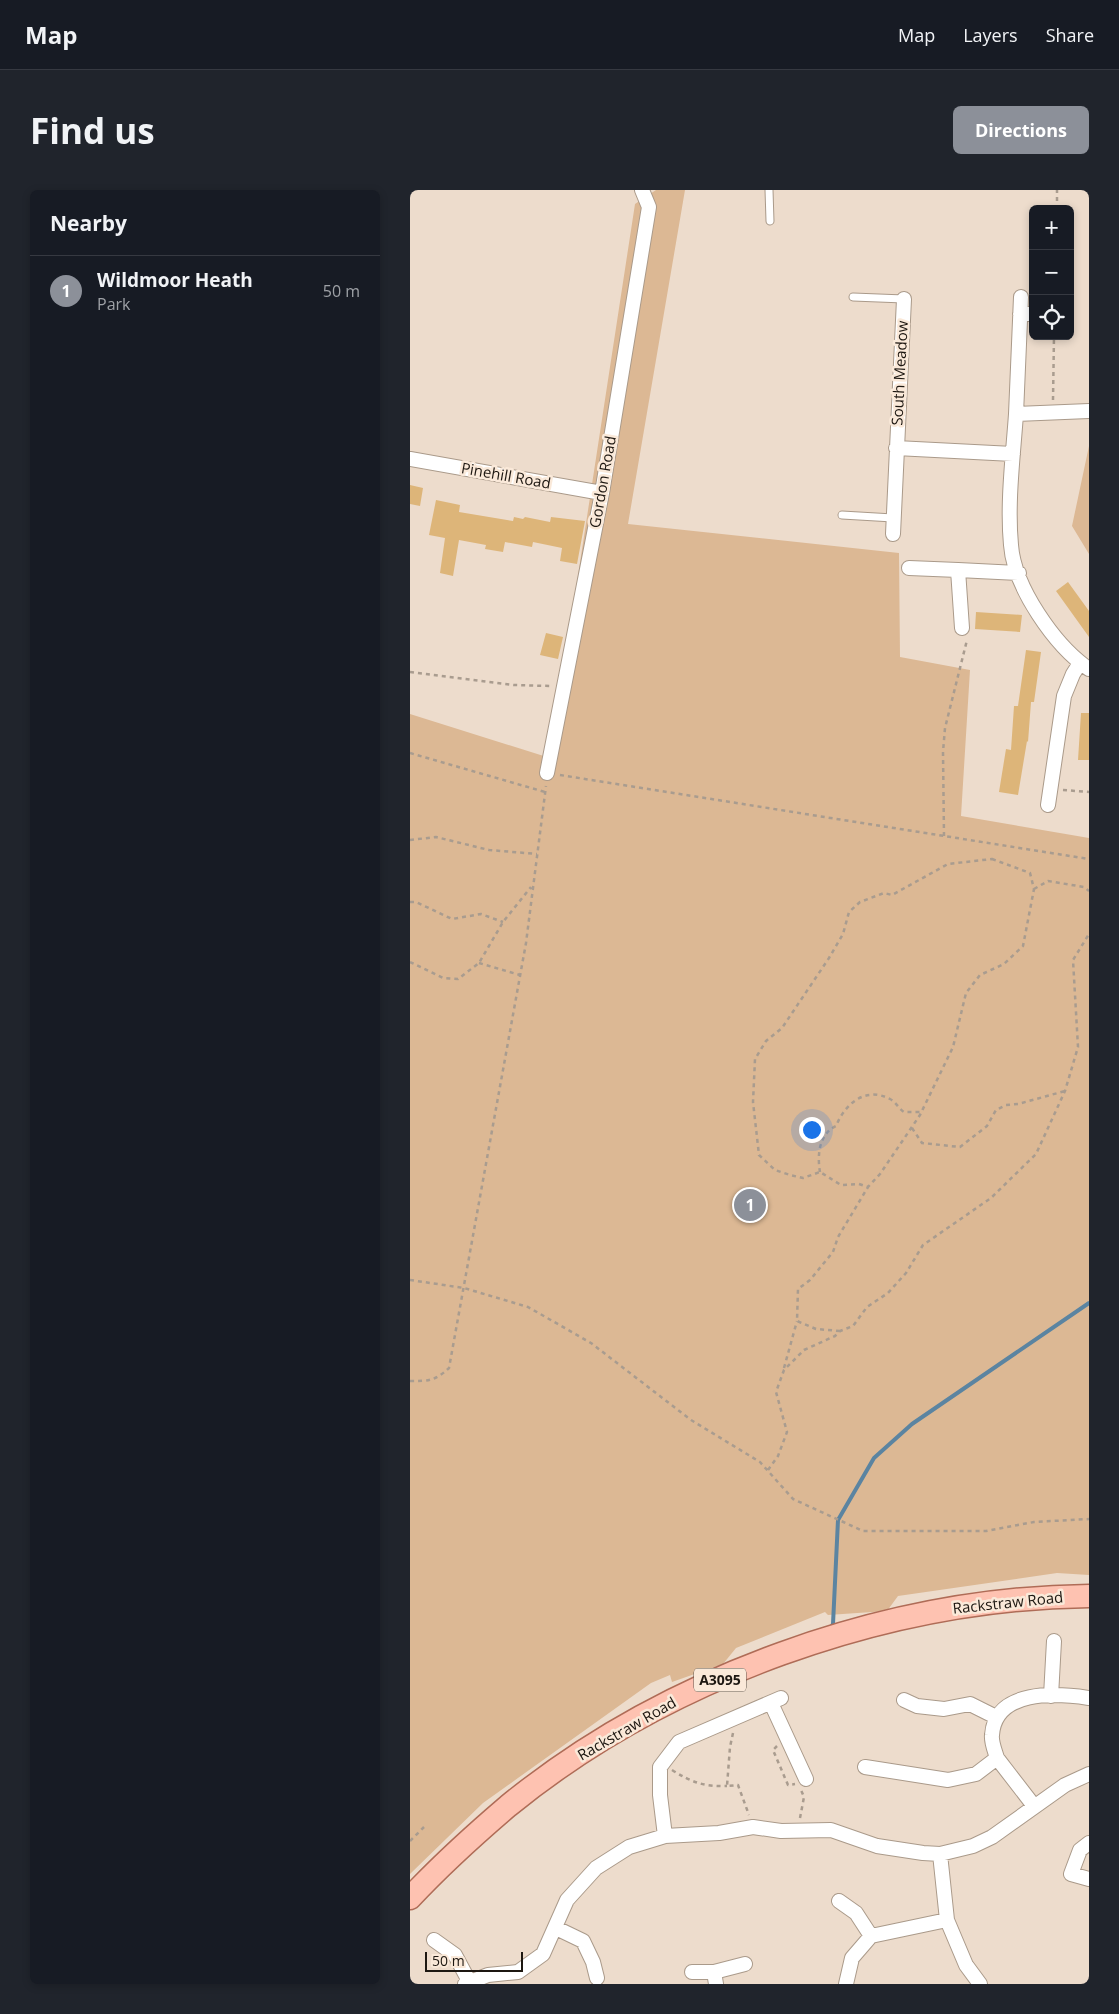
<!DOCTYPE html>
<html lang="en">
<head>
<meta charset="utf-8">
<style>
	:root { --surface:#171b24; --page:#20242c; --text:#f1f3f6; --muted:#9ea1a6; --line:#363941; --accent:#8c9099 }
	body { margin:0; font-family:"Open Sans",sans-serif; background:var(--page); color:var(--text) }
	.controls { position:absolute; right:15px; top:15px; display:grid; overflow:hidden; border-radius:8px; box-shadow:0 2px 8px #0003 }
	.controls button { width:45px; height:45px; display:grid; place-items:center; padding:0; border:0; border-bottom:1px solid var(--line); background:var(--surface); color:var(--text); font:25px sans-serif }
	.scale { position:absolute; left:15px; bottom:12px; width:98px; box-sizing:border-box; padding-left:5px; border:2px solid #1d1711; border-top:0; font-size:14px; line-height:18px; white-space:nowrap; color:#1d1711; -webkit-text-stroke:4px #fae9d9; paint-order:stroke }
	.you { position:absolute; left:401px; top:939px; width:18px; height:18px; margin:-12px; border:4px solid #fff; border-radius:50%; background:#1a73e8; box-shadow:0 0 0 8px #1a73e833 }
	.badge { display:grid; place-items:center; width:32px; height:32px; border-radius:50%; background:var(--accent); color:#fff; font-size:16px; font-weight:700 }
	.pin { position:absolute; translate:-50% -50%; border:2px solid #fff; box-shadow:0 1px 5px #0006 }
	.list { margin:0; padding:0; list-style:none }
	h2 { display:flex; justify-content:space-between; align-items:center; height:65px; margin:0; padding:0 20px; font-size:21px }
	h2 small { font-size:16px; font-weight:400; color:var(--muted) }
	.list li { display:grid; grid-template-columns:32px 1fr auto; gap:15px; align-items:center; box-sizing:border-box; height:70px; padding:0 20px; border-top:1px solid var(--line) }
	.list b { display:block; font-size:19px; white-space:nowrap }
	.list p { margin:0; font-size:16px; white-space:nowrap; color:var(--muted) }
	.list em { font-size:16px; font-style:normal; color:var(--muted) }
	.icon { flex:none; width:28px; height:28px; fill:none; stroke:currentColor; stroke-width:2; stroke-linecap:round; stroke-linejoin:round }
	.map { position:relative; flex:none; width:679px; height:1794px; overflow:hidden; border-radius:8px }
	header { display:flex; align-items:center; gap:30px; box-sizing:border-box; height:70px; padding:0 25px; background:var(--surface); border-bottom:1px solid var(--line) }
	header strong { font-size:24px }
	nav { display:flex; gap:28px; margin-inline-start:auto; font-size:18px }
	.intro { display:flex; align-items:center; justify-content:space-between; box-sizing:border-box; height:120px; padding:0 30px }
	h1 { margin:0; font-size:35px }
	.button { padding:12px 22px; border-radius:8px; background:var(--accent); color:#fff; font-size:18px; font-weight:700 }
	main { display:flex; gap:30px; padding:0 30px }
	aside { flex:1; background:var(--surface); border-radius:8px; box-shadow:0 2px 8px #0003 }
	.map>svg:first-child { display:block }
</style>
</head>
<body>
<header>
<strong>Map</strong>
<nav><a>Map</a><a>Layers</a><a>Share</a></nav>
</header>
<div class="intro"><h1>Find us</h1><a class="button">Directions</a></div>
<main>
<aside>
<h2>Nearby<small></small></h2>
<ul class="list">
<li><span class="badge">1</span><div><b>Wildmoor Heath</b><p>Park</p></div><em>50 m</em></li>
</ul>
</aside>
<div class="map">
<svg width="679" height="1794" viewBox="0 0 679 1794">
	<rect width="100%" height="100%" fill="#eddccc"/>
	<!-- green -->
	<path fill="#dcb894" d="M 246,0 L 275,0 L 218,334 L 489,363 L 490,467 L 560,480 L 551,626 L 679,648 L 679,1385 L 647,1383 L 488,1406 L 477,1421 L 418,1425 L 415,1422 L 326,1458 L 313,1474 L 262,1492 L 260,1485 L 241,1493 L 73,1613 L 0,1684 L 0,524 L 140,568 L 225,14 Z
		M 679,256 L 679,364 L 662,336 Z"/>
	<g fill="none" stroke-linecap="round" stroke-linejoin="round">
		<!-- stream -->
		<path stroke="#5b84a1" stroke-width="4" d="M 421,1437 L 423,1434 L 428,1330 L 464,1268 L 502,1234 L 679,1113"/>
	</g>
	<!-- building -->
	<path fill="#ddb579" d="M 0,295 L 13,298 L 10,316 L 0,314 Z
		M 26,310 L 50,315 L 49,322 L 103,331 L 104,327 L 113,329 L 115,327 L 140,332 L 141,327 L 175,331 L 167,374 L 150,371 L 152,358 L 123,352 L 122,357 L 95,352 L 93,362 L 75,359 L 76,355 L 49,350 L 43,386 L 30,383 L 35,348 L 19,345 Z
		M 658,392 L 679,421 L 679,447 L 646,401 Z
		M 566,422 L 612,425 L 610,442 L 565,439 Z
		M 136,443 L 153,447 L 148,469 L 130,465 Z
		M 616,460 L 631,462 L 624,512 L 621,512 L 618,552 L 617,551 L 608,605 L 589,602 L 596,559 L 601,560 L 604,516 L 608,516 Z
		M 671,523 L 679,523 L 679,570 L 668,570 Z"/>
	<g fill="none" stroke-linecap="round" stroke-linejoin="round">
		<defs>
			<path id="lane" d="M 359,0 L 360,31
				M 443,107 L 494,109
				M 432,325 L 483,328"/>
			<path id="street" d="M 610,124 L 623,124
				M 679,221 L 606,224 C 603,267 597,313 601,355 C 604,397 645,456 679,479
				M 606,224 L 611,107
				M 486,258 L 603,264
				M 0,269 L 192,303
				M 483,344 L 494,109
				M 499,378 L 548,380
				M 552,438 L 548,380 L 609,383
				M 137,583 L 192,303 L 239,17 L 232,0
				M 638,615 L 654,506 L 663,484 L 670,473
				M 641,1506 L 644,1451
				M 494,1510 L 507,1516 L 534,1519 L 560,1514 L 586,1527
				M 361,1513 L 396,1589
				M 587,1568 L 624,1616
				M 455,1577 L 538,1590 L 566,1584 L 587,1568 C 585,1561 581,1552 582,1545 C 585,1499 646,1503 679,1508
				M 255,1646 L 250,1605 L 250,1577 L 269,1552 L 371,1508
				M 679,1653 L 670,1660 L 661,1684 L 679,1689
				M 530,1664 L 537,1730 L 556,1775 L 570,1794
				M 429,1711 L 446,1723 L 461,1746
				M 146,1738 L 173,1751 L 183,1772 L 187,1788
				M 24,1750 L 45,1765 L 59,1791
				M 282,1782 L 304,1782 L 306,1794
				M 304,1782 L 335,1774
				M 55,1794 L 78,1785 L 108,1782 L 133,1764 L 157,1710 L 186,1678 L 219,1657 L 255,1646 L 309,1643 L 343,1637 L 371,1641 L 421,1640 L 467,1656 L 513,1663 L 530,1664 L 563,1656 L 582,1647 L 655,1595 L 679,1584
				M 436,1794 L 442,1768 L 461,1746 L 537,1730"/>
			<path id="primary" d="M 0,1708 C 31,1675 64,1645 98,1616 C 255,1488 476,1408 679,1406"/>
		</defs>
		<!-- lane casing -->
		<use href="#lane" stroke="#aa9a8a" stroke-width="9"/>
		<!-- street casing -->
		<use href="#street" stroke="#aa9a8a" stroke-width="16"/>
		<!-- primary casing -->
		<use href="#primary" stroke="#af6c57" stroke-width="25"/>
		<!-- path -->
		<path stroke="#a99c8f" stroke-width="2.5" stroke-dasharray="4 4" stroke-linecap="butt" d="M 647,19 L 647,0
			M 643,210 L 644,146
			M 0,482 L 104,495 L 140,496
			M 0,563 L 135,602
			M 150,585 L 679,669
			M 653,600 L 679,602
			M 534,646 L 533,562 L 535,538 L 557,450
			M 0,650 L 26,647 L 79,660 L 127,664
			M 582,669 L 620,683 L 624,699 L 613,756 L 594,774 L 570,785 L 556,803 L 543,857 L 510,925 L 470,984 L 458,997 L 449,994 L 431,995 L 410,982 L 393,988 L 380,985 L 365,980 L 349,965 L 343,912 L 345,869 L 356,851 L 372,838 L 419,768 L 433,744 L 439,722 L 450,712 L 474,703 L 482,705 L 538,674 Z
			M 624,699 L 638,691 L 674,697 L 679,701
			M 0,712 L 6,712 L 42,729 L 71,724 L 93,732
			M 0,772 L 33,788 L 48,789 L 69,773 L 93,732 L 121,697
			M 69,773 L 110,785
			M 502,938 L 512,953 L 550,957 L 577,936 L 586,920 L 596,915 L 608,914 L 655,901
			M 410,982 C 407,965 409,944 426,936 C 435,914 455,896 480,909 C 486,912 489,919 494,922 L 512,922
			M 0,1090 L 54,1098 L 118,1117 L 181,1153 L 281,1230 L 350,1272 L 383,1309 L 453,1341 L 576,1341 L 624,1332 L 679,1329
			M 430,1141 L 406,1139 L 387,1131 L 388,1099 L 400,1090 L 423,1062 L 428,1047 L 458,997
			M 374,1178 L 387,1131
			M 0,1191 C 19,1191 25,1191 39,1178 L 116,753 L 136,596
			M 358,1280 L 368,1266 L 377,1242 L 366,1202 L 374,1180 L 394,1160 L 425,1146 L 430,1141 L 443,1136 L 457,1117 L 478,1103 L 496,1083 L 513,1055 L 581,1008 L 626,964 L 655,901 L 668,857 L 663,770 L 679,744
			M 323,1543 L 320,1557 L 317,1596 L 328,1595 L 339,1625
			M 367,1556 L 363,1560 L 378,1595 L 385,1594
			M 262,1580 C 281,1592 294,1597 317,1596
			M 390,1628 L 394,1607 L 391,1600
			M 0,1651 L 14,1637"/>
		<!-- lane -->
		<use href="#lane" stroke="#fff" stroke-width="7"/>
		<!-- street -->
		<use href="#street" stroke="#fff" stroke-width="14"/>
		<!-- primary -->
		<use href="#primary" stroke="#fec2b1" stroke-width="22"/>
	</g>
	<g text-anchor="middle" stroke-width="5" stroke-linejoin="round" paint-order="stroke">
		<!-- shield labels -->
		<rect fill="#fae9d9" stroke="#5f564d" stroke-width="1" x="284" y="1478.5" width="52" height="23" rx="4"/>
		<g font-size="14" font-weight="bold" fill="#1d1711">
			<text x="310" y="1495">A3095</text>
		</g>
		<!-- street labels -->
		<g font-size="15" fill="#1d1711" stroke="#fae9d9">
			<text transform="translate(490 183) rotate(-87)" y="5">South Meadow</text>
			<text transform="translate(96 286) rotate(10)" y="5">Pinehill Road</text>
			<text transform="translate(193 292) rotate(-80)" y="5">Gordon Road</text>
			<text transform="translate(598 1413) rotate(-6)" y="5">Rackstraw Road</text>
			<text transform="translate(217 1539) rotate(-30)" y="5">Rackstraw Road</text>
		</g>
	</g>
</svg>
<div class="controls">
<button>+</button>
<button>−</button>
<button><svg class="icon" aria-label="locate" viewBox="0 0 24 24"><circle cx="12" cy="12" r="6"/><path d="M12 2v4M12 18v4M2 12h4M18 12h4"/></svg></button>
</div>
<div class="scale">50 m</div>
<div class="you"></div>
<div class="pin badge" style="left:340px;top:1015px">1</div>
</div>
</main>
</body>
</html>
